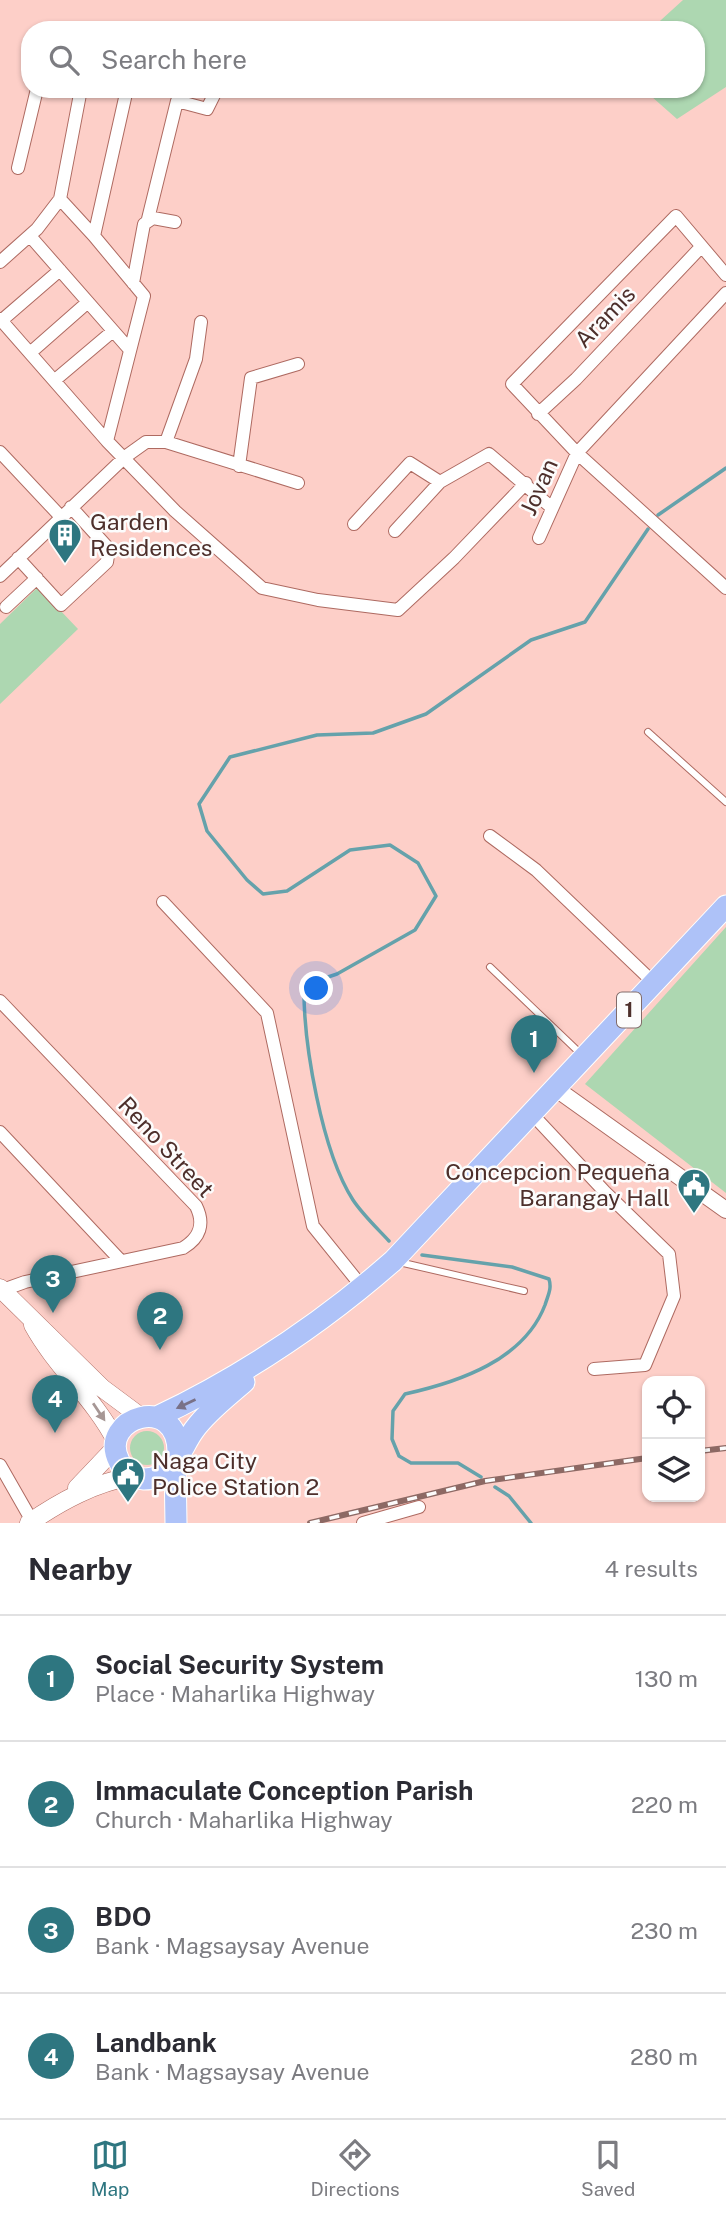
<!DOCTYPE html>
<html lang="en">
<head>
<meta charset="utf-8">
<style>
	:root { --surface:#fff; --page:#f7f7f7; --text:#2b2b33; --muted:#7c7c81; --line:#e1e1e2; --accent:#2e7680 }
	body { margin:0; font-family:"Public Sans",sans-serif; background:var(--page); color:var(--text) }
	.controls { position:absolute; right:21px; bottom:21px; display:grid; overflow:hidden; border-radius:14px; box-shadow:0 2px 5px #0004 }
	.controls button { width:63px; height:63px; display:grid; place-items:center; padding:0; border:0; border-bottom:2px solid var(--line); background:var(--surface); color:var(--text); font:35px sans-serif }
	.you { position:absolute; left:317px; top:989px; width:24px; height:24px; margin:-18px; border:5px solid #fff; border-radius:50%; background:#1a73e8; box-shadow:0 0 0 10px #1a73e833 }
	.badge { display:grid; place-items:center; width:46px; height:46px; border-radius:50%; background:var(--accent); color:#fff; font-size:23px; font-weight:700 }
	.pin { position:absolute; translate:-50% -58px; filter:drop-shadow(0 2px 4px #0008) }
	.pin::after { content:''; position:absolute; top:37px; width:24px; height:21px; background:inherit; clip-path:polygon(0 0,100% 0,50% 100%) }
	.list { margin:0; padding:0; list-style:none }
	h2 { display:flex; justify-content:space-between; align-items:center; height:91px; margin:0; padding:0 28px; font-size:30px }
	h2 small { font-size:23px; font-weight:400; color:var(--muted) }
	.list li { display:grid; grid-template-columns:46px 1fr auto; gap:21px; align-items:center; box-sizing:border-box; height:126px; padding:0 28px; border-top:2px solid var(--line) }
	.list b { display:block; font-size:26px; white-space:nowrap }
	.list p { margin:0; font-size:23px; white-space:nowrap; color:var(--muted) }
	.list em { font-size:23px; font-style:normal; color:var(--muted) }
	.icon { flex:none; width:38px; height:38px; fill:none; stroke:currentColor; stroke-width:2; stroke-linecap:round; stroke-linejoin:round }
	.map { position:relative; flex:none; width:726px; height:1523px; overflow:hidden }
	.search { position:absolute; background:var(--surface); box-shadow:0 2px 5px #0004; left:21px; right:21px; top:21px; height:77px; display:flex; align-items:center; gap:18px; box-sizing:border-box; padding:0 24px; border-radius:28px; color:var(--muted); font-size:26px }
	.sheet { height:595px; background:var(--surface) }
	nav { display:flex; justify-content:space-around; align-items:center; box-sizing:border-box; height:98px; border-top:2px solid var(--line); background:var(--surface); font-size:19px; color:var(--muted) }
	nav a { display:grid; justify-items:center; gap:4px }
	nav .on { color:var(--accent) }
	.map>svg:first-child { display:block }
</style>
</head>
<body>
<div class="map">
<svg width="726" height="1523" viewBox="0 0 726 1523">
	<rect width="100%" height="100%" fill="#fdcfc8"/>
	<!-- green -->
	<path fill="#add7b1" d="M 683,0 L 726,0 L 726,87 L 677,119 L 643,89 L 696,89 L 696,30 L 650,30 Z
		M 38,587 L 78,629 L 0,704 L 0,624 Z
		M 726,927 L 726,1193 L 585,1084 Z
		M130 1448a17 17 0 1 1 34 0a17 17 0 1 1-34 0Z"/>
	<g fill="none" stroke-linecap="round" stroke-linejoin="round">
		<!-- stream -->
		<path stroke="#65a2ab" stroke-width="3.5" d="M 658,515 L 726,468
			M 389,1241 C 377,1228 363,1215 353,1200 C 322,1152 303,1043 304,985 L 337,974 L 415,930 L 436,896 L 418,863 L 390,845 L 350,850 L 287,891 L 263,894 L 247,880 L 207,831 L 199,804 L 230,757 L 317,735 L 373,733 L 426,714 L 531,640 L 585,622 L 648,529
			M 422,1255 L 512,1267 L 549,1279 C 552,1289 548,1295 545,1305 C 524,1360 459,1382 405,1394 L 393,1411 L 392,1439 L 399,1456 L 411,1463 L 458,1463 L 481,1477
			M 495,1487 L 509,1496 L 531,1523"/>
		<defs>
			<path id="service" d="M 648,732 L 726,802
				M 490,967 L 582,1055
				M 399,1262 L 524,1291"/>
			<path id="minor" d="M 127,89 L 94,236 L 144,296 L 107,441 L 175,511 L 262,588 L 318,600 L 398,610 L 454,558 L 526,483
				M 18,168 L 37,89
				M 60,199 L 94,236
				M 148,219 L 177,101 L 207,109 L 217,89
				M 30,236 L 130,350
				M 0,262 L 37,229 L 60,199 L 81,89
				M 726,275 L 676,216 L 512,384 L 577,453 L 726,588
				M 133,283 L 144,224 L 153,218 L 175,222
				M 0,319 L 107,441
				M 1,321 L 60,270
				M 30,353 L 88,302
				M 55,380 L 113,331
				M 538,414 L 576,379 L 701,247
				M 166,442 L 196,359 L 201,322
				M 0,452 L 61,517
				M 239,466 L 251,378 L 298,364
				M 354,524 L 410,463 L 440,482 L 489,454 L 551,507
				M 395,531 L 440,482
				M 539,538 L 577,453 L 726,293
				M 18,558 L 61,605 L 107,562 L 109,549 L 71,507
				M 0,576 L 125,457 L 146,442 L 166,442 L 298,483
				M 6,607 L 37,578
				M 490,836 L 536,870 L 654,983
				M 163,902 L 267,1013 L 313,1226 L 363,1288
				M 0,1001 L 196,1206 C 205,1224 200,1238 183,1248 L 25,1282 L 0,1291
				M 532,1114 L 605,1192 L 669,1254 L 674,1296 L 645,1365 L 594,1369
				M 0,1132 L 121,1261
				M 0,1465 L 32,1521
				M 363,1523 L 419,1507"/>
			<path id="tertiary" d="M 555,1088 L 726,1210"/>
			<path id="secondary" d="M 0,1288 L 102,1388 L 141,1417
				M 33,1325 C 56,1367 94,1398 116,1441
				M 77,1488 L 115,1448
				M 29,1523 C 61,1501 94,1483 133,1476"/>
			<path id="primary" d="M 157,1417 C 243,1376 321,1324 393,1261 L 726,906
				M 178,1453 C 179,1392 97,1417 119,1461 C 123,1471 133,1478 144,1479 C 153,1479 162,1476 168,1470 C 179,1460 185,1442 194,1430 C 208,1411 227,1397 244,1382
				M 175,1462 L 176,1523"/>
		</defs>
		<!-- service casing -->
		<use href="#service" stroke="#ae6a61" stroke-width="8"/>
		<!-- minor casing -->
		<use href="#minor" stroke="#ae6a61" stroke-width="14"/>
		<!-- tertiary casing -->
		<use href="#tertiary" stroke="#ae6a61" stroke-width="18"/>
		<!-- secondary casing -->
		<use href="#secondary" stroke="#ae6a61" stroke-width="19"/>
		<!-- primary casing -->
		<use href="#primary" stroke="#fff" stroke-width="23"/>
		<!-- service -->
		<use href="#service" stroke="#fff" stroke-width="6"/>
		<!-- minor -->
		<use href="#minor" stroke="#fff" stroke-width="12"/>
		<!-- tertiary -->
		<use href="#tertiary" stroke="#fff" stroke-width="16"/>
		<!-- secondary -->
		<use href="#secondary" stroke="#fff" stroke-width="18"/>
		<!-- primary -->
		<use href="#primary" stroke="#aec2f8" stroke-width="21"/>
		<defs>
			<path id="rail" d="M 700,1451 L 726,1448
				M 310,1523 L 485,1481 L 647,1458"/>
		</defs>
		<!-- rail casing -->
		<use href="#rail" stroke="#8d6964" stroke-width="6"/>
		<!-- rail -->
		<use href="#rail" stroke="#fcfcfc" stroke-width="3.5" stroke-dasharray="10" stroke-linecap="butt"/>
	</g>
	<!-- one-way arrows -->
	<defs><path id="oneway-solid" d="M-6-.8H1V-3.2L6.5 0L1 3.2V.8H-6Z" transform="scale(1.75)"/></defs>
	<use fill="#797187" href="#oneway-solid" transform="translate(186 1404) rotate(155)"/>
	<use fill="#a69795" href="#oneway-solid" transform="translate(99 1412) rotate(56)"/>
	<!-- icons -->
	<defs>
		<symbol id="building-pin" viewBox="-11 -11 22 30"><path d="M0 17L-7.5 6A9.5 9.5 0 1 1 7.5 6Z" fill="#2e7680" stroke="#fcfcfc"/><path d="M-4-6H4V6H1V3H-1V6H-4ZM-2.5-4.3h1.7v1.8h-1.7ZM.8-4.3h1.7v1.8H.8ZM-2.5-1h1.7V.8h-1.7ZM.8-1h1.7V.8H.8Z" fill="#fff"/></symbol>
		<symbol id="civic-pin" viewBox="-11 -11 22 30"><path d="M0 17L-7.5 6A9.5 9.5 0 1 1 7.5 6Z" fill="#2e7680" stroke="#fcfcfc"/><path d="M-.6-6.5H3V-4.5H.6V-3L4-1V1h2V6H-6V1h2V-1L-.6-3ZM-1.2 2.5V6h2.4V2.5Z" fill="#fff"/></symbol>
	</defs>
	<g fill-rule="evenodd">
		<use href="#building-pin" x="46" y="516" width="38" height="52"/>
		<use href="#civic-pin" x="675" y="1166" width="38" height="52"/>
		<use href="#civic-pin" x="109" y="1455" width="38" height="52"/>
	</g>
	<g text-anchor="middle" stroke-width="5" stroke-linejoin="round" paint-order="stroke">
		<!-- shield labels -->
		<rect fill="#fcfcfc" stroke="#826c6a" stroke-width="2" x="617" y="992.5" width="24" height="35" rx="5"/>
		<g font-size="21" font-weight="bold" fill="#4d2f2b">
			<text x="629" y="1017">1</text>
		</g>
		<!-- street labels -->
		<g font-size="23" fill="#4d2f2b" stroke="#fcfcfc">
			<text transform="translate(605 317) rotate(-46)" y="8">Aramis</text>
			<text transform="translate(539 487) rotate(-66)" y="8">Jovan</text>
			<text transform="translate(166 1147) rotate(47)" y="8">Reno Street</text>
		</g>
		<!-- poi labels -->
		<g font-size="23" fill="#4d2f2b" stroke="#fcfcfc" text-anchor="start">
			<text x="90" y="530">Garden<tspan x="90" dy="26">Residences</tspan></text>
			<text x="670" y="1180" text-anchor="end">Concepcion Pequeña<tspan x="670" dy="26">Barangay Hall</tspan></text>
			<text x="152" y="1469">Naga City<tspan x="152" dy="26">Police Station 2</tspan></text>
		</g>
	</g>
</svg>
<div class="controls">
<button><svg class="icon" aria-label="locate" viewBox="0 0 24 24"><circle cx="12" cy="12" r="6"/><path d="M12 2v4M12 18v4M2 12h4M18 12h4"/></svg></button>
<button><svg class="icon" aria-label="layers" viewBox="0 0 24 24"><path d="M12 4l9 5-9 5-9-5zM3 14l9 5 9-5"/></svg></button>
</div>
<div class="you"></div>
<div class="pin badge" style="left:534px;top:1073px">1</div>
<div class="pin badge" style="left:160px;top:1350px">2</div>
<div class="pin badge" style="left:53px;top:1313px">3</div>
<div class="pin badge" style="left:55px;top:1433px">4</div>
<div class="search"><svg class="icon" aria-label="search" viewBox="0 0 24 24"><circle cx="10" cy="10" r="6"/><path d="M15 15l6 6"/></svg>Search here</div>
</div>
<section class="sheet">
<h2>Nearby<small>4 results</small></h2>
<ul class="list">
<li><span class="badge">1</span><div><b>Social Security System</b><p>Place · Maharlika Highway</p></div><em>130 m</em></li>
<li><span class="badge">2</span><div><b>Immaculate Conception Parish</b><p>Church · Maharlika Highway</p></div><em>220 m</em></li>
<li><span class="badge">3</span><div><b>BDO</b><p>Bank · Magsaysay Avenue</p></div><em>230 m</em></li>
<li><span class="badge">4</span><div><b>Landbank</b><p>Bank · Magsaysay Avenue</p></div><em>280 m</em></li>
</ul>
</section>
<nav>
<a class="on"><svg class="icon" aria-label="map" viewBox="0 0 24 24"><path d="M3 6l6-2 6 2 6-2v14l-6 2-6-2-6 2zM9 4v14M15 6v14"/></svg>Map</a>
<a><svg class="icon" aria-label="directions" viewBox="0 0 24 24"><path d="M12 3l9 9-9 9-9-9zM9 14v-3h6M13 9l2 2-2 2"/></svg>Directions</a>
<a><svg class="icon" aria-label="saved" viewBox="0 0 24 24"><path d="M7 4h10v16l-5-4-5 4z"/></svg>Saved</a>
</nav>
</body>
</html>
